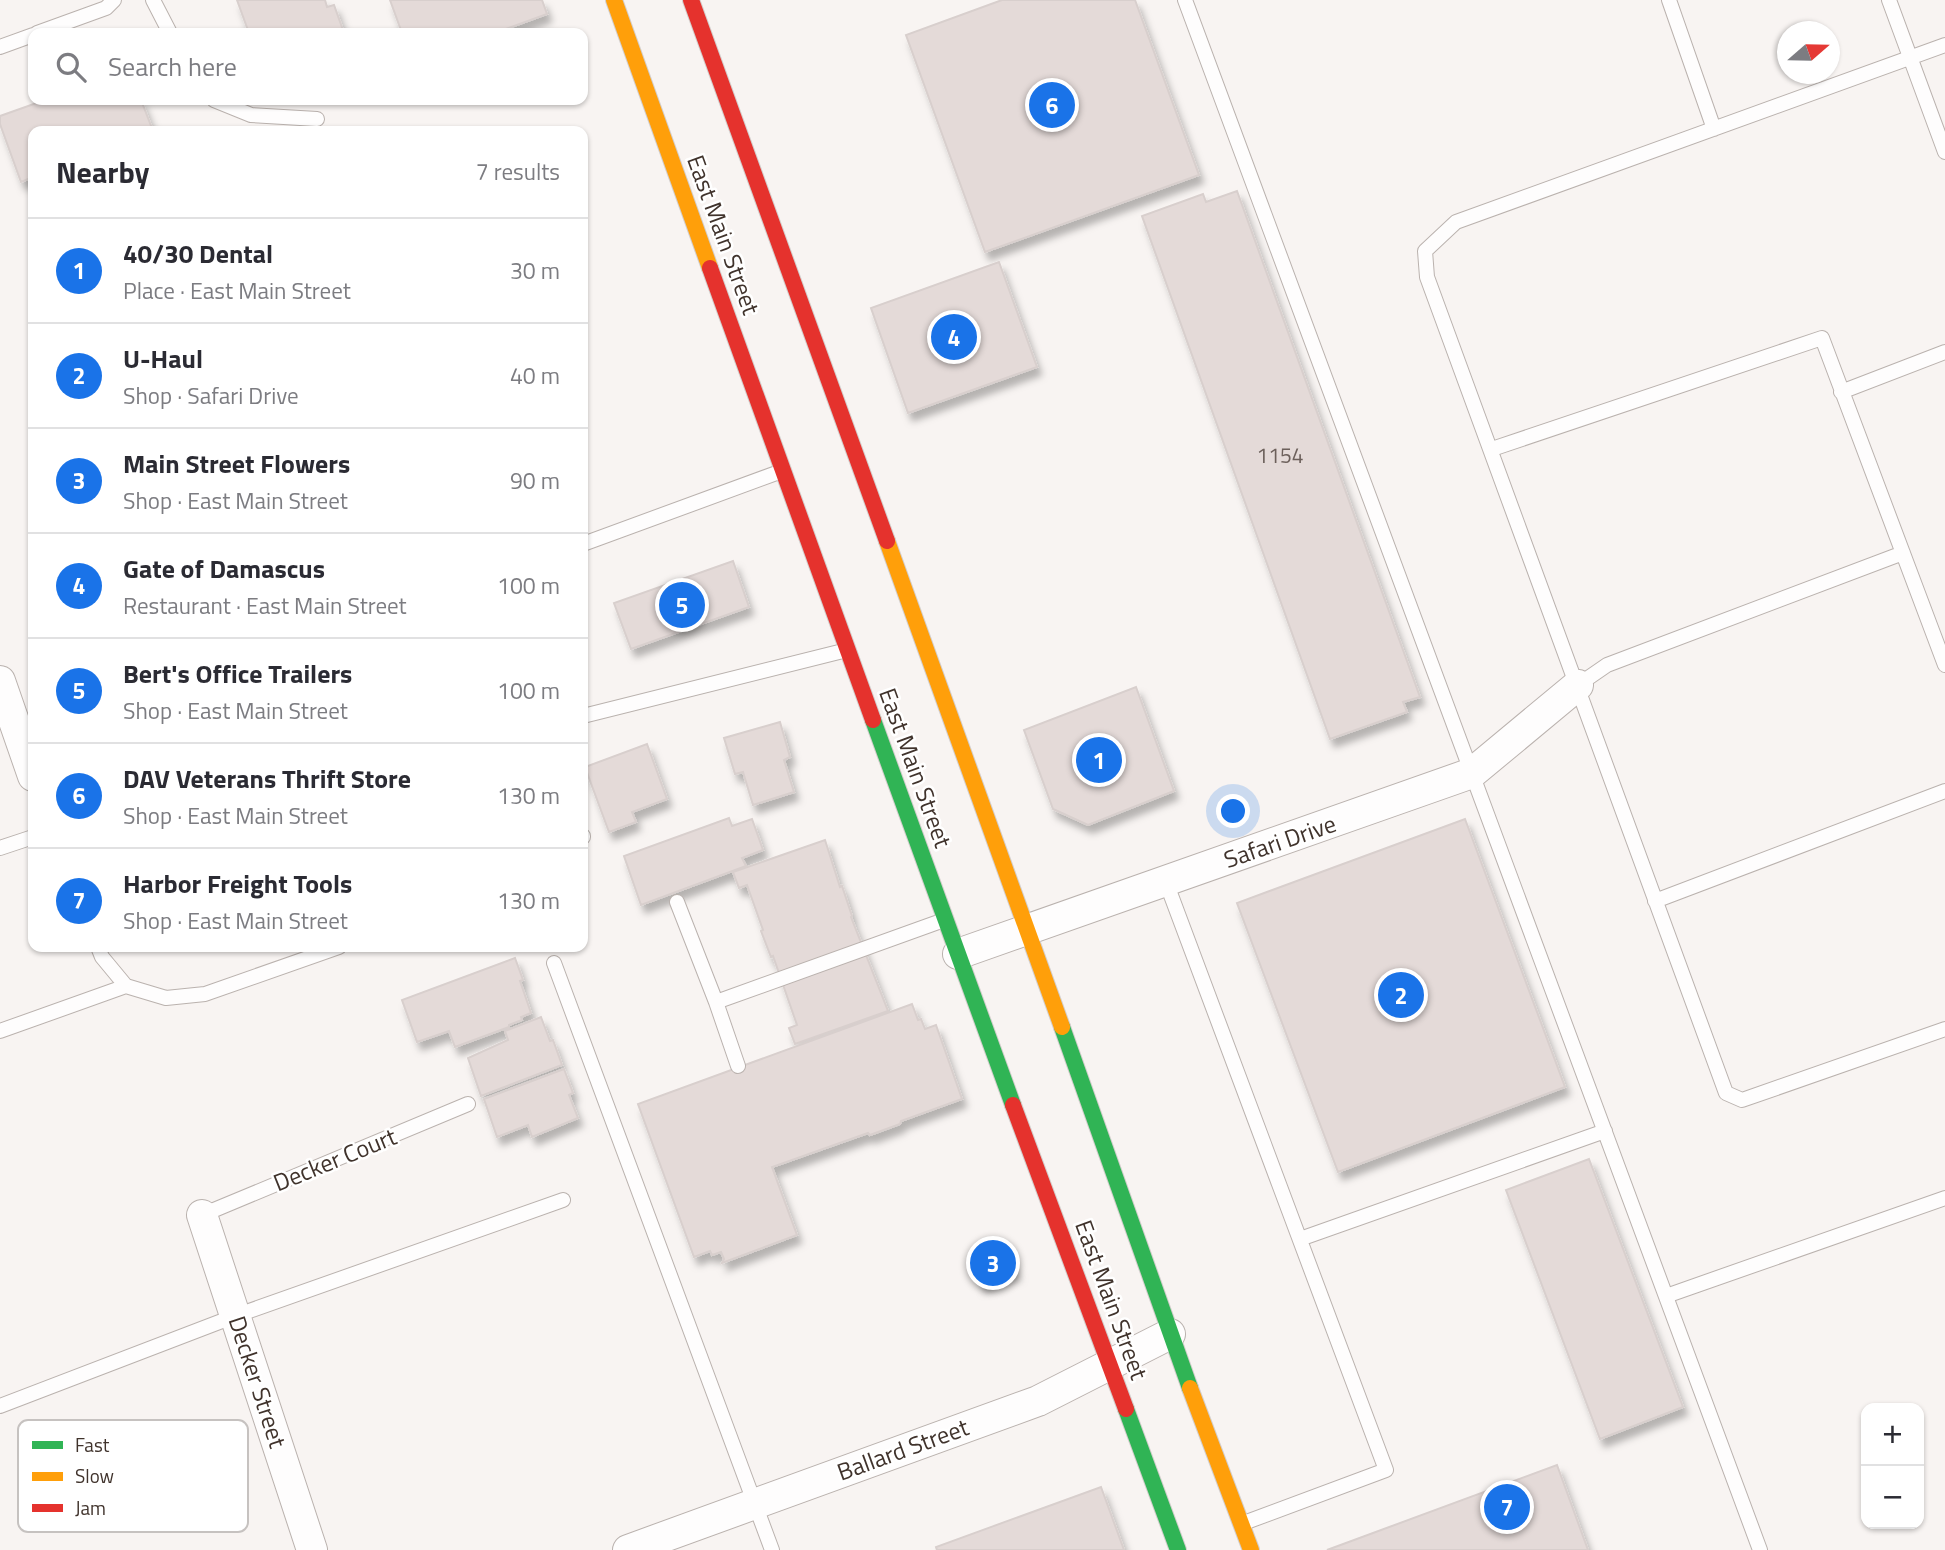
<!DOCTYPE html>
<html lang="en">
<head>
<meta charset="utf-8">
<style>
	:root { --surface:#fff; --page:#f7f7f7; --text:#2b2b33; --muted:#7c7c81; --line:#e1e1e2; --accent:#1a73e8 }
	body { margin:0; font-family:"Titillium Web",sans-serif; background:var(--page); color:var(--text) }
	.controls { position:absolute; right:21px; bottom:21px; display:grid; overflow:hidden; border-radius:14px; box-shadow:0 2px 5px #0004 }
	.controls button { width:63px; height:63px; display:grid; place-items:center; padding:0; border:0; border-bottom:2px solid var(--line); background:var(--surface); color:var(--text); font:35px sans-serif }
	.compass { position:absolute; left:1777px; top:21px; width:63px; height:63px; border-radius:50%; background:var(--surface); box-shadow:0 2px 5px #0004; rotate:70deg }
	.you { position:absolute; left:1234px; top:812px; width:24px; height:24px; margin:-18px; border:5px solid #fff; border-radius:50%; background:#1a73e8; box-shadow:0 0 0 10px #1a73e833 }
	.badge { display:grid; place-items:center; width:46px; height:46px; border-radius:50%; background:var(--accent); color:#fff; font-size:23px; font-weight:700 }
	.pin { position:absolute; translate:-50% -50%; border:4px solid #fff; box-shadow:0 2px 7px #0006 }
	.list { margin:0; padding:0; list-style:none }
	h2 { display:flex; justify-content:space-between; align-items:center; height:91px; margin:0; padding:0 28px; font-size:30px }
	h2 small { font-size:23px; font-weight:400; color:var(--muted) }
	.list li { display:grid; grid-template-columns:46px 1fr auto; gap:21px; align-items:center; box-sizing:border-box; height:105px; padding:0 28px; border-top:2px solid var(--line) }
	.list b { display:block; font-size:26px; white-space:nowrap }
	.list p { margin:0; font-size:23px; white-space:nowrap; color:var(--muted) }
	.list em { font-size:23px; font-style:normal; color:var(--muted) }
	.icon { flex:none; width:38px; height:38px; fill:none; stroke:currentColor; stroke-width:2; stroke-linecap:round; stroke-linejoin:round }
	.map { position:relative; flex:none; width:1945px; height:1550px; overflow:hidden }
	.search { position:absolute; background:var(--surface); box-shadow:0 2px 5px #0004; left:28px; top:28px; width:560px; height:77px; display:flex; align-items:center; gap:18px; box-sizing:border-box; padding:0 24px; border-radius:14px; color:var(--muted); font-size:26px }
	.panel { position:absolute; background:var(--surface); box-shadow:0 2px 5px #0004; left:28px; top:126px; width:560px; height:826px; border-radius:14px }
	.map>svg:first-child { display:block }
</style>
</head>
<body>
<div class="map">
<svg width="1945" height="1550" viewBox="0 0 1945 1550">
	<defs>
		<filter id="shadow"><feDropShadow dx="4.5" dy="8" stdDeviation="3.5" flood-color="#0004"/></filter>
	</defs>
	<rect width="100%" height="100%" fill="#f8f4f2"/>
	<!-- building -->
	<path fill="#e4dad8" stroke="#d8cfcd" stroke-width="2" filter="url(#shadow)" d="M 237,0 L 325,0 L 327,7 L 334,5 L 344,33 L 249,33 Z
		M 390,0 L 542,0 L 547,14 L 495,33 L 402,33 Z
		M 1002,0 L 1135,0 L 1199,175 L 985,252 L 906,35 Z
		M 45,100 L 141,100 L 153,131 L 33,131 L 33,177 L 21,182 L 0,124 L 0,116 Z
		M 1237,191 L 1420,697 L 1403,702 L 1407,712 L 1330,739 L 1142,216 L 1203,194 L 1206,202 Z
		M 999,262 L 1037,367 L 908,413 L 871,308 Z
		M 733,561 L 749,607 L 631,649 L 614,603 Z
		M 1136,687 L 1174,791 L 1088,825 L 1053,809 L 1024,730 Z
		M 780,722 L 790,757 L 784,760 L 794,792 L 753,805 L 743,772 L 735,774 L 724,738 Z
		M 647,744 L 667,799 L 632,812 L 636,822 L 609,832 L 585,767 Z
		M 729,818 L 732,826 L 752,819 L 763,850 L 742,858 L 746,866 L 641,905 L 624,856 Z
		M 1465,819 L 1565,1087 L 1338,1172 L 1237,903 Z
		M 825,840 L 840,887 L 842,886 L 852,916 L 851,917 L 888,1011 L 795,1044 L 789,1028 L 797,1025 L 773,956 L 771,957 L 761,931 L 763,930 L 747,885 L 739,888 L 733,872 Z
		M 515,958 L 523,980 L 520,981 L 531,1013 L 521,1017 L 522,1020 L 509,1025 L 509,1027 L 455,1047 L 449,1031 L 417,1042 L 402,1000 Z
		M 912,1004 L 918,1020 L 921,1019 L 925,1029 L 936,1025 L 962,1099 L 901,1121 L 900,1124 L 870,1135 L 868,1133 L 772,1167 L 797,1235 L 722,1263 L 724,1259 L 721,1252 L 712,1255 L 710,1251 L 694,1257 L 638,1104 Z
		M 541,1017 L 550,1041 L 553,1040 L 562,1065 L 481,1096 L 468,1058 L 508,1040 L 505,1031 Z
		M 564,1069 L 573,1093 L 569,1095 L 578,1118 L 532,1137 L 528,1125 L 497,1137 L 484,1099 Z
		M 1589,1159 L 1683,1407 L 1600,1439 L 1506,1190 Z
		M 1004,1241 L 1016,1272 L 981,1285 L 970,1254 Z
		M 1557,1465 L 1588,1550 L 1327,1550 Z
		M 1101,1487 L 1124,1550 L 937,1550 L 936,1547 Z"/>
	<g fill="none" stroke-linecap="round" stroke-linejoin="round">
		<defs>
			<path id="lane" d="M 153,0 L 170,33
				M 1185,0 L 1760,1550
				M 1669,0 L 1714,129
				M 1889,0 L 1945,152
				M 37,33 L 106,8 L 114,0
				M 1945,45 L 1456,222 L 1425,251 L 1427,277 L 1726,1093 L 1742,1100 L 1945,1029
				M 0,47 L 33,35
				M 214,100 L 251,115 L 317,119
				M 1841,392 L 1945,352
				M 1492,449 L 1822,338 L 1945,665
				M 583,544 L 782,471
				M 1578,685 L 1607,665 L 1903,553
				M 583,716 L 847,650
				M 583,836 L 583,837
				M 0,848 L 33,837
				M 1166,882 L 1386,1470 L 1241,1524
				M 1655,901 L 1945,791
				M 677,902 L 716,1002
				M 98,947 L 102,957 L 126,986 L 166,998 L 205,994 L 339,947
				M 554,963 L 772,1550
				M 0,1031 L 126,986
				M 738,1066 L 716,1002 L 944,920
				M 202,1215 L 468,1104
				M 1300,1239 L 1605,1131
				M 1666,1296 L 1945,1198
				M 0,1406 L 235,1316 L 563,1200"/>
			<path id="street" d="M 0,681 L 33,776
				M 958,954 L 1472,773 L 1578,685
				M 202,1215 L 312,1550
				M 628,1550 L 1038,1401 L 1170,1334"/>
			<path id="fast" d="M 873,720 L 1013,1105
				M 1062,1027 L 1190,1388
				M 1126,1409 L 1178,1550"/>
			<path id="slow" d="M 614,0 L 710,268
				M 887,541 L 1062,1027
				M 1190,1388 L 1251,1550"/>
			<path id="jam" d="M 691,0 L 887,541
				M 710,268 L 873,720
				M 1013,1105 L 1126,1409"/>
		</defs>
		<!-- lane casing -->
		<use href="#lane" stroke="#bab2ae" stroke-width="16"/>
		<!-- street casing -->
		<use href="#street" stroke="#bab2ae" stroke-width="32"/>
		<!-- fast casing -->
		<use href="#fast" stroke="#d3cecc" stroke-width="18"/>
		<!-- slow casing -->
		<use href="#slow" stroke="#d3cecc" stroke-width="18"/>
		<!-- jam casing -->
		<use href="#jam" stroke="#d3cecc" stroke-width="18"/>
		<!-- lane -->
		<use href="#lane" stroke="#fefdfd" stroke-width="14"/>
		<!-- street -->
		<use href="#street" stroke="#fefdfd" stroke-width="30"/>
		<!-- fast -->
		<use href="#fast" stroke="#30b455" stroke-width="16"/>
		<!-- slow -->
		<use href="#slow" stroke="#ff9f0a" stroke-width="16"/>
		<!-- jam -->
		<use href="#jam" stroke="#e5322d" stroke-width="16"/>
	</g>
	<g text-anchor="middle" stroke-width="5" stroke-linejoin="round" paint-order="stroke">
		<!-- number labels -->
		<g font-size="21" fill="#6c605b">
			<text x="1280" y="463">1154</text>
		</g>
		<!-- street labels -->
		<g font-size="24" fill="#40332c" stroke="#fff">
			<text transform="translate(723 235) rotate(70)" y="8">East Main Street</text>
			<text transform="translate(915 768) rotate(70)" y="8">East Main Street</text>
			<text transform="translate(1280 842) rotate(-19)" y="8">Safari Drive</text>
			<text transform="translate(335 1160) rotate(-22)" y="8">Decker Court</text>
			<text transform="translate(1111 1300) rotate(70)" y="8">East Main Street</text>
			<text transform="translate(257 1382) rotate(72)" y="8">Decker Street</text>
			<text transform="translate(903 1450) rotate(-20)" y="8">Ballard Street</text>
		</g>
	</g>
	<!-- legend -->
	<rect x="18" y="1420" width="230" height="112" rx="10" fill="#fff" stroke="#c6c2c0" stroke-width="2"/>
	<rect x="32" y="1441" width="31" height="8" fill="#30b455"/>
	<rect x="32" y="1472" width="31" height="9" fill="#ff9f0a"/>
	<rect x="32" y="1504" width="31" height="8" fill="#e5322d"/>
	<g font-size="19" fill="#40332c">
		<text x="75" y="1452">Fast</text>
		<text x="75" y="1483">Slow</text>
		<text x="75" y="1515">Jam</text>
	</g>
</svg>
<div class="controls">
<button>+</button>
<button>−</button>
</div>
<svg class="compass" viewBox="-18 -18 36 36"><path d="M0-13l5 13h-10z" fill="#e53935"/><path d="M0 13l5-13h-10z" fill="#7c7c81"/></svg>
<div class="you"></div>
<div class="pin badge" style="left:1099px;top:760px">1</div>
<div class="pin badge" style="left:1401px;top:995px">2</div>
<div class="pin badge" style="left:993px;top:1263px">3</div>
<div class="pin badge" style="left:954px;top:337px">4</div>
<div class="pin badge" style="left:682px;top:605px">5</div>
<div class="pin badge" style="left:1052px;top:105px">6</div>
<div class="pin badge" style="left:1507px;top:1507px">7</div>
<div class="search"><svg class="icon" aria-label="search" viewBox="0 0 24 24"><circle cx="10" cy="10" r="6"/><path d="M15 15l6 6"/></svg>Search here</div>
<section class="panel">
<h2>Nearby<small>7 results</small></h2>
<ul class="list">
<li><span class="badge">1</span><div><b>40/30 Dental</b><p>Place · East Main Street</p></div><em>30 m</em></li>
<li><span class="badge">2</span><div><b>U-Haul</b><p>Shop · Safari Drive</p></div><em>40 m</em></li>
<li><span class="badge">3</span><div><b>Main Street Flowers</b><p>Shop · East Main Street</p></div><em>90 m</em></li>
<li><span class="badge">4</span><div><b>Gate of Damascus</b><p>Restaurant · East Main Street</p></div><em>100 m</em></li>
<li><span class="badge">5</span><div><b>Bert's Office Trailers</b><p>Shop · East Main Street</p></div><em>100 m</em></li>
<li><span class="badge">6</span><div><b>DAV Veterans Thrift Store</b><p>Shop · East Main Street</p></div><em>130 m</em></li>
<li><span class="badge">7</span><div><b>Harbor Freight Tools</b><p>Shop · East Main Street</p></div><em>130 m</em></li>
</ul>
</section>
</div>
</body>
</html>
